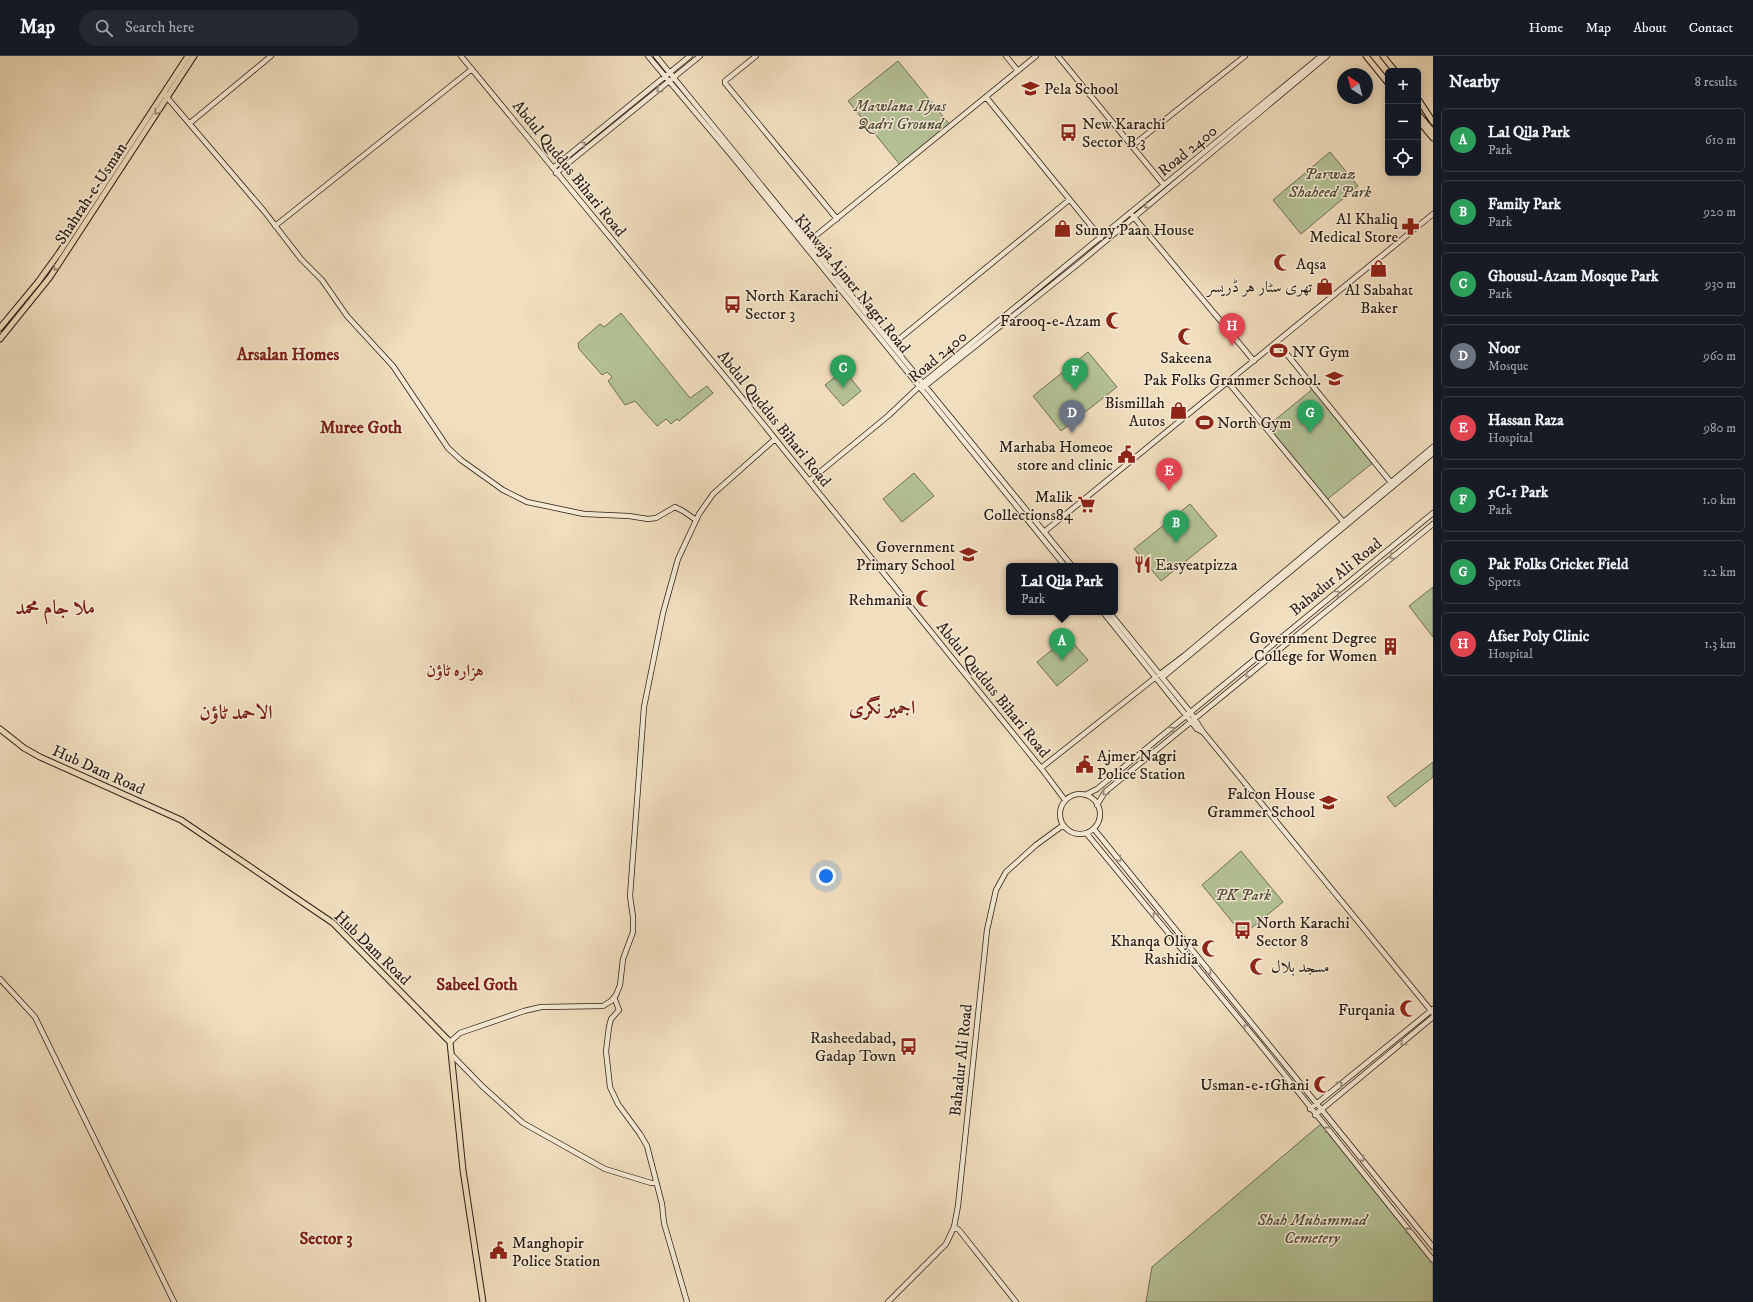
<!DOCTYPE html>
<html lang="en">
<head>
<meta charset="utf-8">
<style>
	:root { --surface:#171b24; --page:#242831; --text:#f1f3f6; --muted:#9ea1a6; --line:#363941; --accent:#7c3aed }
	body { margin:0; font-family:"IM FELL DW Pica",Amiri,serif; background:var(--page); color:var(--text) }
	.controls { position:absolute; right:12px; top:12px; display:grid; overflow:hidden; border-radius:6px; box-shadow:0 2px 10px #0003 }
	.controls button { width:36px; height:36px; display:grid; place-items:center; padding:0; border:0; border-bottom:1px solid var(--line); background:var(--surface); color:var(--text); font:20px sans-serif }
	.compass { position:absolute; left:1337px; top:12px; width:36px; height:36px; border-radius:50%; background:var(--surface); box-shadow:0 2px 10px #0003; rotate:324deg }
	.you { position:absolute; left:826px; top:820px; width:14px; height:14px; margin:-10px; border:3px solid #fff; border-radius:50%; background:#1a73e8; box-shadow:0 0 0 6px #1a73e833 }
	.badge { display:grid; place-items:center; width:26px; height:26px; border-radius:50%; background:var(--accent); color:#fff; font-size:13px; font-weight:700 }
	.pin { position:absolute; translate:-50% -33px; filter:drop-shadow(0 1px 2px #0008) }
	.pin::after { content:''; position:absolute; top:21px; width:14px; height:12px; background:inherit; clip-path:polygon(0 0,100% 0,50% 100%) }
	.popup { position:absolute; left:1006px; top:507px; width:112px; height:52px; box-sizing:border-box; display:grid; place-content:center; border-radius:6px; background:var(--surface); filter:drop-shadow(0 1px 3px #0005); font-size:13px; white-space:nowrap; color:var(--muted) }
	.popup b { font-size:15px; color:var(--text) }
	.popup::after { content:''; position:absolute; left:50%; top:100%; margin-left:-8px; border:8px solid transparent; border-top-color:var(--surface) }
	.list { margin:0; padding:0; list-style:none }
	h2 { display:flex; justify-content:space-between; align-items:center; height:52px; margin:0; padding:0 16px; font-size:17px }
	h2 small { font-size:13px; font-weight:400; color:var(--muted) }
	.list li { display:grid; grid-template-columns:26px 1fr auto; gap:12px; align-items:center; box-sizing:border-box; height:64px; margin:0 8px 8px; padding:0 8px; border:1px solid var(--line); border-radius:6px }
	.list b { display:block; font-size:15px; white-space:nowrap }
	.list p { margin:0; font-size:13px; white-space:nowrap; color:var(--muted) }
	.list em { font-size:13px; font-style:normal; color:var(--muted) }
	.icon { flex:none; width:22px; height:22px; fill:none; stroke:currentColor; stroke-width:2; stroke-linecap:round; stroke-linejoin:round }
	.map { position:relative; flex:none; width:1433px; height:1246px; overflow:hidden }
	header { display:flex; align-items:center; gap:24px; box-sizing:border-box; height:56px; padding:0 20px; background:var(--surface); border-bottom:1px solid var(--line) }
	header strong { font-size:19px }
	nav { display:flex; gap:22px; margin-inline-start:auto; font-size:14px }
	.search { width:280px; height:36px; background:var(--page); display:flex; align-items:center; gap:10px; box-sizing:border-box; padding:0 14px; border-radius:22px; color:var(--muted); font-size:15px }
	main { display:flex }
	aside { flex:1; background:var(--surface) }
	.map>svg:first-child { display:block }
</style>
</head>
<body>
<header>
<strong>Map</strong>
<div class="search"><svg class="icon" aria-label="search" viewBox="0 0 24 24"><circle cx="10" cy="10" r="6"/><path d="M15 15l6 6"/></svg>Search here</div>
<nav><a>Home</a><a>Map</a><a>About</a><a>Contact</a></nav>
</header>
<main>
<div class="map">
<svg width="1433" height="1246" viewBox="0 0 1433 1246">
	<rect width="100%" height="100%" fill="#f1debe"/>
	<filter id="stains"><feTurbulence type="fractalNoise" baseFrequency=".005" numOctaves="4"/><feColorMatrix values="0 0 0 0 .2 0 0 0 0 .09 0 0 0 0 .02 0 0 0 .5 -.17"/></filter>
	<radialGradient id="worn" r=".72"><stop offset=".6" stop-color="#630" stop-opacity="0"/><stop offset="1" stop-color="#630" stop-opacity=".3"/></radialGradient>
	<!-- green -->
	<path fill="#b4c296" stroke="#707056" d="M 898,5 L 951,70 L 901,110 L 848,45 Z
		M 1330,96 L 1358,130 L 1301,178 L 1273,144 Z
		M 621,257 L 690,342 L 707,330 L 713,337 L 679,365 L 677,363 L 671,368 L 666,363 L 657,370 L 635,345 L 625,349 L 608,325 L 612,321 L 607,316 L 602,319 L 579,293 L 578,287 L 600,268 L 604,271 Z
		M 1088,296 L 1117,331 L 1061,375 L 1033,340 Z
		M 844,314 L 861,335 L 843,350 L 825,329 Z
		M 1314,332 L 1374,406 L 1325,445 L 1265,372 Z
		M 914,417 L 934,440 L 902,466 L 883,443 Z
		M 1190,448 L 1217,480 L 1161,525 L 1134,493 Z
		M 1433,531 L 1433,581 L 1409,550 Z
		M 1068,581 L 1088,604 L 1057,630 L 1037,606 Z
		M 1433,706 L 1433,721 L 1395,751 L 1387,741 Z
		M 1241,795 L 1283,846 L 1243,879 L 1202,829 Z
		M 1322,1067 L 1433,1203 L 1433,1246 L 1146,1246 L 1152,1211 Z"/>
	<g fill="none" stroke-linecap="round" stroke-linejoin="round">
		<defs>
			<path id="secondary" d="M 461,0 L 730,327 L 1041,712 L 1065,744
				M 648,0 L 732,100 L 1065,510
				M 656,0 L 1072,510
				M 756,0 L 725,25 L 725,27 L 837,163
				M 1006,0 L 1018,15
				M 1058,0 L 1164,129
				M 165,39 L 264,155 L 301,203 L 322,224 L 347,260 L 393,310 L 448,392 L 461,404 L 503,434 L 527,446 L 584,458 L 629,460 L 648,463 L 656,462 L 675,451 L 683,455 L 696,464
				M 986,41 L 1101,182
				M 190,67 L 271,0
				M 1132,90 L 1245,0
				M 553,112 L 690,0
				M 556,117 L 700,0
				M 1133,160 L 1254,305
				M 275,170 L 472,13
				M 808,186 L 1036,0
				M 1277,286 L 1393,429
				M 893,288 L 1069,144
				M 1228,326 L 1345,468
				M 924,331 L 1078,208 L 1327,0
				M 809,425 L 888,360 L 923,327 L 1321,0
				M 1044,476 L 1433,158
				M 1103,556 L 1197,673 L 1203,676 L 1433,957
				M 1109,556 L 1191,657 L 1203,676
				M 1160,618 L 1185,599 L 1433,391
				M 1163,621 L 1433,397
				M 1041,712 L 1156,621
				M1060 758a20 20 0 1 1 40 0a20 20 0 1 1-40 0Z
				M 1085,739 L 1097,733 L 1433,457
				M 1097,749 L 1105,736 L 1433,468
				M 1094,773 L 1433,1191
				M 1087,778 L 1259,987 L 1433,1204
				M 0,923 L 35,961 L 174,1246
				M 614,941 L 619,954 L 611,963 L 609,971 L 606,995 L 610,1031 L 618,1048 L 640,1078 L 647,1090 L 662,1148 L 664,1167 L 687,1246
				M 450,986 L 460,977 L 524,955 L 541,951 L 603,950 L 611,945 L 616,939 L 620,929 L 623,903 L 633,876 L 633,861 L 630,840 L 644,651 L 663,557 L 678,503 L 699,458 L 713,438 L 775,383
				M 452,999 L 482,1030 L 523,1067 L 605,1113 L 651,1127 L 656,1127
				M 1310,1053 L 1433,953
				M 1315,1059 L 1433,961
				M 954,1171 L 959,1174 L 1016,1246
				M 888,1246 L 946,1188 L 954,1171 L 958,1150 L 987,874 L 996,834 L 1006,816 L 1036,789 L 1062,770"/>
			<path id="primary" d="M 1366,0 L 1388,27
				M 1383,0 L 1395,15
				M 1418,43 L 1433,66
				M 1418,58 L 1433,76
				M 1418,64 L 1433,82
				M 0,272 L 38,226 L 59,197 L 188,0
				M 0,283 L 50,221 L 194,0
				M 0,673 L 24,692 L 40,701 L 181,764 L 333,867 L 450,986 L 463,1114 L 483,1246"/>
		</defs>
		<!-- secondary casing -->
		<use href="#secondary" stroke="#2b1d16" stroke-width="6"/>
		<!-- primary casing -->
		<use href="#primary" stroke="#2b1d16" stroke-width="7"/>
		<!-- secondary -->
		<use href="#secondary" stroke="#f6ead5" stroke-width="4.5"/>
		<!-- primary -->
		<use href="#primary" stroke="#f1debe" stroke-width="5"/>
	</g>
	<!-- one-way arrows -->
	<defs><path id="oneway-chevron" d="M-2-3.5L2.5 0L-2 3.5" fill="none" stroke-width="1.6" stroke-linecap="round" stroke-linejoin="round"/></defs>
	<g stroke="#9b8e7f">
		<use href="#oneway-chevron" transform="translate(659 34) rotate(141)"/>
		<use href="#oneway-chevron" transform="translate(583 88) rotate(-38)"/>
		<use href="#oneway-chevron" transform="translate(1147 150) rotate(140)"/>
		<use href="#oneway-chevron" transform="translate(1392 501) rotate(141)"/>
		<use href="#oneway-chevron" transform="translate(1337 537) rotate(-39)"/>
		<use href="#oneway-chevron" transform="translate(1248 619) rotate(141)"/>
		<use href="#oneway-chevron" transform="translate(1172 673) rotate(-39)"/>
		<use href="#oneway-chevron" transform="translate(1105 737) rotate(133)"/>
		<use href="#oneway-chevron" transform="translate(1119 803) rotate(50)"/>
		<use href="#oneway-chevron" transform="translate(1155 859) rotate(-129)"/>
		<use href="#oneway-chevron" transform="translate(1209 916) rotate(51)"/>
		<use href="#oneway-chevron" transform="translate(1246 971) rotate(-130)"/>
		<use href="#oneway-chevron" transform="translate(1403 987) rotate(140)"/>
		<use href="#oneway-chevron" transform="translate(1340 1028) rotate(-39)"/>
		<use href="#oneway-chevron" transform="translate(1327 1073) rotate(-130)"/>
		<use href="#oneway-chevron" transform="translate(1362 1103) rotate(51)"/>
		<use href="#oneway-chevron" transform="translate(1408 1174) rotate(-129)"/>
	</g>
	<g stroke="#988772">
		<use href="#oneway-chevron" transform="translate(157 56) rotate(123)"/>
		<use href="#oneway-chevron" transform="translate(56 212) rotate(124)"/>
	</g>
	<!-- icons -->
	<defs>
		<symbol id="school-bare" viewBox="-9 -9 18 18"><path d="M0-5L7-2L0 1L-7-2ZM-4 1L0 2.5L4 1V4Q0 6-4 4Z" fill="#8f2418" stroke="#f6ead5" stroke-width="2.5" paint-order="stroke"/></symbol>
		<symbol id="bus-bare" viewBox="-9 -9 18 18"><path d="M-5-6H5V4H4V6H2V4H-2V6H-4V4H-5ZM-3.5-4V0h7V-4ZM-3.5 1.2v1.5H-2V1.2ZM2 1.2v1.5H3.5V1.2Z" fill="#8f2418" stroke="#f6ead5" stroke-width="2.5" paint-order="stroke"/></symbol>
		<symbol id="pharmacy-bare" viewBox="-9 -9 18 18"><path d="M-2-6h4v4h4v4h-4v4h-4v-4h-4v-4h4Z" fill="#8f2418" stroke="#f6ead5" stroke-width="2.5" paint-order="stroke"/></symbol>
		<symbol id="shop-bare" viewBox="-9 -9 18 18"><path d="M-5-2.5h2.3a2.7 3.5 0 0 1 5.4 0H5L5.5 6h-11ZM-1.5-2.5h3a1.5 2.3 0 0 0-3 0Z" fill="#8f2418" stroke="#f6ead5" stroke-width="2.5" paint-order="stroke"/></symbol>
		<symbol id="mosque-bare" viewBox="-9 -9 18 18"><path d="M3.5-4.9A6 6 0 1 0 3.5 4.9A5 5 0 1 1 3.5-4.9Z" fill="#8f2418" stroke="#f6ead5" stroke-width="2.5" paint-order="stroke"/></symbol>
		<symbol id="stadium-bare" viewBox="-9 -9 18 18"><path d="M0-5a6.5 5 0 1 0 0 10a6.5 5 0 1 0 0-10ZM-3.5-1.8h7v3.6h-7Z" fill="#8f2418" stroke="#f6ead5" stroke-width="2.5" paint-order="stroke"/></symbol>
		<symbol id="civic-bare" viewBox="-9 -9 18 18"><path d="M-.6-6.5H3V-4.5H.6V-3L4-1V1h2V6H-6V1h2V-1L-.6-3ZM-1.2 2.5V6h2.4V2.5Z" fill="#8f2418" stroke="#f6ead5" stroke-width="2.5" paint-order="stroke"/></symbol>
		<symbol id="supermarket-bare" viewBox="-9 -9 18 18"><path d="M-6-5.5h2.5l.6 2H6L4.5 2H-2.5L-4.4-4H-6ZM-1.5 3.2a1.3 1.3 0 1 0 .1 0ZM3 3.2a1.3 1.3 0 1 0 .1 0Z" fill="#8f2418" stroke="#f6ead5" stroke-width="2.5" paint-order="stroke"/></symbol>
		<symbol id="restaurant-bare" viewBox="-9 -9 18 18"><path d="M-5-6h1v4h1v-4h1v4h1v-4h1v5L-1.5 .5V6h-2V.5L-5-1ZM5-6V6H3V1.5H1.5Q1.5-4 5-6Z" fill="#8f2418" stroke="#f6ead5" stroke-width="2.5" paint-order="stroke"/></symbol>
		<symbol id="building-bare" viewBox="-9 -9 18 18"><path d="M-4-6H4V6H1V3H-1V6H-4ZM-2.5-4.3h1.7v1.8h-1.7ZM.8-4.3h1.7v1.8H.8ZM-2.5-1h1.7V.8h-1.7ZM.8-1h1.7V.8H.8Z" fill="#8f2418" stroke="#f6ead5" stroke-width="2.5" paint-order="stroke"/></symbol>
	</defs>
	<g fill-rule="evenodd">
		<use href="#school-bare" x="1018" y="20" width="25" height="25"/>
		<use href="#bus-bare" x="1056" y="64" width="25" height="25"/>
		<use href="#pharmacy-bare" x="1398" y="158" width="25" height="25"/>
		<use href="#shop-bare" x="1050" y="160" width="25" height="25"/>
		<use href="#mosque-bare" x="1270" y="194" width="25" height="25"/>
		<use href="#shop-bare" x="1366" y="200" width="25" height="25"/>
		<use href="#shop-bare" x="1312" y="218" width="25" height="25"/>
		<use href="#bus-bare" x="720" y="236" width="25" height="25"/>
		<use href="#mosque-bare" x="1102" y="252" width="25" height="25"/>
		<use href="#mosque-bare" x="1174" y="268" width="25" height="25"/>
		<use href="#stadium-bare" x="1266" y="282" width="25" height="25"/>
		<use href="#school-bare" x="1322" y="310" width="25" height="25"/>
		<use href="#shop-bare" x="1166" y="342" width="25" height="25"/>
		<use href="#stadium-bare" x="1192" y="354" width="25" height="25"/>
		<use href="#civic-bare" x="1114" y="386" width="25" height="25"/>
		<use href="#supermarket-bare" x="1074" y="436" width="25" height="25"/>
		<use href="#school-bare" x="956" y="486" width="25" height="25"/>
		<use href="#restaurant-bare" x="1130" y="496" width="25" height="25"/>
		<use href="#mosque-bare" x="912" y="530" width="25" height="25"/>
		<use href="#building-bare" x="1378" y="578" width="25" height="25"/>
		<use href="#civic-bare" x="1072" y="696" width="25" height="25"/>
		<use href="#school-bare" x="1316" y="734" width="25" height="25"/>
		<use href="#bus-bare" x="1230" y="862" width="25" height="25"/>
		<use href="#mosque-bare" x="1198" y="880" width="25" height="25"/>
		<use href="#mosque-bare" x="1246" y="898" width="25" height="25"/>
		<use href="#mosque-bare" x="1396" y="940" width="25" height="25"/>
		<use href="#bus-bare" x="896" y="978" width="25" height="25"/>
		<use href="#mosque-bare" x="1310" y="1016" width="25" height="25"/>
		<use href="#civic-bare" x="486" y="1182" width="25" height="25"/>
	</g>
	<g text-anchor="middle" stroke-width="3" stroke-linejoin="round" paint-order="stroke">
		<!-- poi labels -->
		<g font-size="16" fill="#2b1d16" stroke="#f6ead5" text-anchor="end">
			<text x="1044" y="38" text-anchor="start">Pela School</text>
			<text x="1082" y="73" text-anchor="start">New Karachi<tspan x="1082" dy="18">Sector B 3</tspan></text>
			<text x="1398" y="168">Al Khaliq<tspan x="1398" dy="18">Medical Store</tspan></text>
			<text x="1075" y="179" text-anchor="start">Sunny Paan House</text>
			<text x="1296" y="213" text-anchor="start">Aqsa</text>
			<text x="1312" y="236">تھری سٹار ہر ڈریسر</text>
			<text x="1379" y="239" text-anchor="middle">Al Sabahat<tspan x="1379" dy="18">Baker</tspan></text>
			<text x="745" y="245" text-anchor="start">North Karachi<tspan x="745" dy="18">Sector 3</tspan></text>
			<text x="1101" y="270">Farooq-e-Azam</text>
			<text x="1292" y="301" text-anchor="start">NY Gym</text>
			<text x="1186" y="307" text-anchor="middle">Sakeena</text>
			<text x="1321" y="329">Pak Folks Grammer School.</text>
			<text x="1165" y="352">Bismillah<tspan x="1165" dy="18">Autos</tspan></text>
			<text x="1217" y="372" text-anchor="start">North Gym</text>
			<text x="1113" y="396">Marhaba Homeoe<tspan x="1113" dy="18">store and clinic</tspan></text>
			<text x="1073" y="446">Malik<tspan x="1073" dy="18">Collections84</tspan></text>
			<text x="955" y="496">Government<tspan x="955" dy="18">Primary School</tspan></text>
			<text x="1155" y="514" text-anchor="start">Easyeatpizza</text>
			<text x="912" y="549">Rehmania</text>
			<text x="1377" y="587">Government Degree<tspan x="1377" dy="18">College for Women</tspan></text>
			<text x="1097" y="705" text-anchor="start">Ajmer Nagri<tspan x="1097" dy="18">Police Station</tspan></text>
			<text x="1315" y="743">Falcon House<tspan x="1315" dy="18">Grammer School</tspan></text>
			<text x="1256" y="872" text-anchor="start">North Karachi<tspan x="1256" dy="18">Sector 8</tspan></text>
			<text x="1198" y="890">Khanqa Oliya<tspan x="1198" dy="18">Rashidia</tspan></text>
			<text x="1271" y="916" text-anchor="start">مسجد بلال</text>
			<text x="1395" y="959">Furqania</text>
			<text x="896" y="987">Rasheedabad,<tspan x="896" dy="18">Gadap Town</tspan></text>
			<text x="1309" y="1034">Usman-e-1Ghani</text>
			<text x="512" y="1192" text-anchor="start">Manghopir<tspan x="512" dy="18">Police Station</tspan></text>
		</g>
		<!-- park labels -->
		<g font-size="16" font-style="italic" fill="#544f3c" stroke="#f6ead5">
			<text x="900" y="55">Mawlana Ilyas<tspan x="900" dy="18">Qadri Ground</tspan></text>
			<text x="1330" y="123">Parwaz<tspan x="1330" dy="18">Shaheed Park</tspan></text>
			<text x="1243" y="844">PK Park</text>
			<text x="1312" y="1169">Shah Muhammad<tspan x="1312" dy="18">Cemetery</tspan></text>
		</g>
		<!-- street labels -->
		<g font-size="16" fill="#2b1d16" stroke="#f6ead5">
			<text transform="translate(1187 94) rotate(-39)" y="6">Road 2400</text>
			<text transform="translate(570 112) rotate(51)" y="6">Abdul Quddus Bihari Road</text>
			<text transform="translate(90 137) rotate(-57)" y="6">Shahrah-e-Usman</text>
			<text transform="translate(853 227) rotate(51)" y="6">Khawaja Ajmer Nagri Road</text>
			<text transform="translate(937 300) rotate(-40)" y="6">Road 2400</text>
			<text transform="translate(775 362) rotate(51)" y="6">Abdul Quddus Bihari Road</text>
			<text transform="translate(1335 520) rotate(-39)" y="6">Bahadur Ali Road</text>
			<text transform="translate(994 633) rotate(51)" y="6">Abdul Quddus Bihari Road</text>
			<text transform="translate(99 713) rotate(24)" y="6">Hub Dam Road</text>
			<text transform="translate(373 891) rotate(44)" y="6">Hub Dam Road</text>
			<text transform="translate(960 1004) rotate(-84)" y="6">Bahadur Ali Road</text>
		</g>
		<!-- neighbourhood labels -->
		<g font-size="17" font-weight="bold" fill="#7a1f14" stroke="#f6ead5">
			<text x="288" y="304">Arsalan Homes</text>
			<text x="361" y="377">Muree Goth</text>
			<text x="455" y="620">ہزارہ ٹاؤن</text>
			<text x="477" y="934">Sabeel Goth</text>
			<text x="326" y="1188">Sector 3</text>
		</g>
		<!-- district labels -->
		<g font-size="20" font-weight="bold" fill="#7a1f14" stroke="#f6ead5">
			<text x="55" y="558">ملا جام محمد</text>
			<text x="882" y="658">اجمیر نگری</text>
			<text x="236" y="663">الاحمد ٹاؤن</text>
		</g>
	</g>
	<rect width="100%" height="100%" filter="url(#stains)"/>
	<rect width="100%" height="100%" fill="url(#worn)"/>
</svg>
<div class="controls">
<button>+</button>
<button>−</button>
<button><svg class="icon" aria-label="locate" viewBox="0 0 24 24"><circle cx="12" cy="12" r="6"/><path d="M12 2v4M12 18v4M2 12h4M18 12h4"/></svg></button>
</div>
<svg class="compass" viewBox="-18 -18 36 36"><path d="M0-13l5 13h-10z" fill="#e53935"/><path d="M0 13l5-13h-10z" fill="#9ea1a6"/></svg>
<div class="you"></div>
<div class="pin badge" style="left:1062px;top:605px;background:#2e9e5b">A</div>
<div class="popup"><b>Lal Qila Park</b>Park</div>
<div class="pin badge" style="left:1176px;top:487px;background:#2e9e5b">B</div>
<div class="pin badge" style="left:843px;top:332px;background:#2e9e5b">C</div>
<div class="pin badge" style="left:1072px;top:377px;background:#6b7280">D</div>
<div class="pin badge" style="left:1169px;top:435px;background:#e0444e">E</div>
<div class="pin badge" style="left:1075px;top:335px;background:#2e9e5b">F</div>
<div class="pin badge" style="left:1310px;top:377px;background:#2e9e5b">G</div>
<div class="pin badge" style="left:1232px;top:290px;background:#e0444e">H</div>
</div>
<aside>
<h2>Nearby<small>8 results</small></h2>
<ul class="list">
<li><span class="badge" style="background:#2e9e5b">A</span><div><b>Lal Qila Park</b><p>Park</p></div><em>610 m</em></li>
<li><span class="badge" style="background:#2e9e5b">B</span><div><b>Family Park</b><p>Park</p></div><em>920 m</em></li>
<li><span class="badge" style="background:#2e9e5b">C</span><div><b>Ghousul-Azam Mosque Park</b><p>Park</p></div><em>930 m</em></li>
<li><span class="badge" style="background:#6b7280">D</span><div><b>Noor</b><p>Mosque</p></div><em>960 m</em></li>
<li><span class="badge" style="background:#e0444e">E</span><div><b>Hassan Raza</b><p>Hospital</p></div><em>980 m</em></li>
<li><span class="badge" style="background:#2e9e5b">F</span><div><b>5C-1 Park</b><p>Park</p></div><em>1.0 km</em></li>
<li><span class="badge" style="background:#2e9e5b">G</span><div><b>Pak Folks Cricket Field</b><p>Sports</p></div><em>1.2 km</em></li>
<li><span class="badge" style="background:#e0444e">H</span><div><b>Afser Poly Clinic</b><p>Hospital</p></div><em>1.3 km</em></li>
</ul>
</aside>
</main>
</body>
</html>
